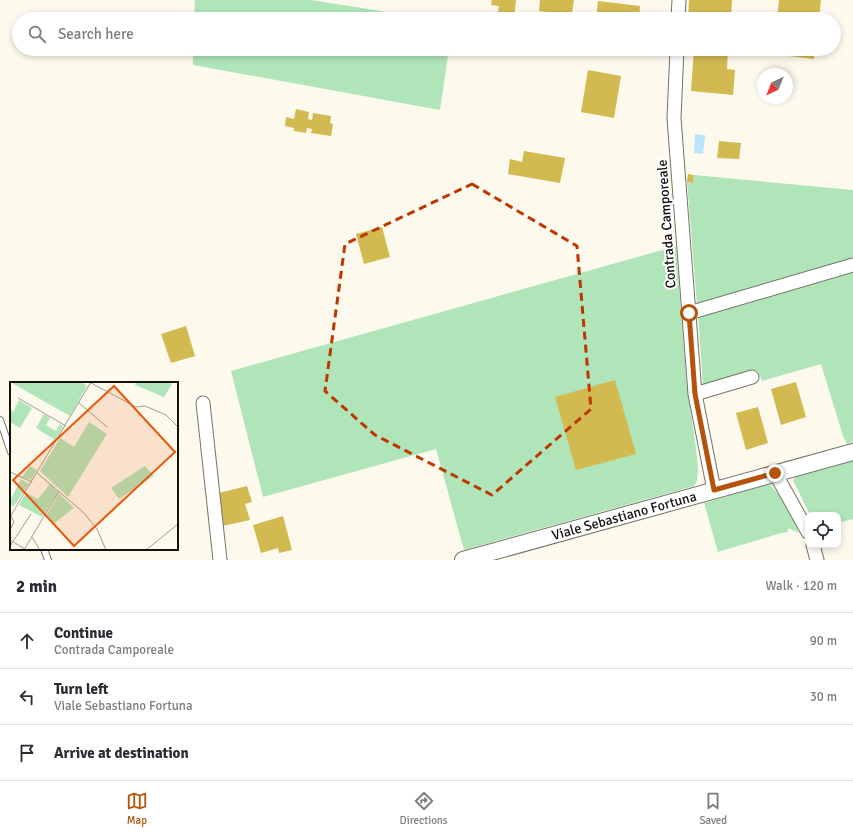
<!DOCTYPE html>
<html lang="en">
<head>
<meta charset="utf-8">
<style>
	:root { --surface:#fff; --page:#f2f2f3; --text:#2b2b33; --muted:#7c7c81; --line:#e1e1e2; --accent:#b45309 }
	body { margin:0; font-family:Signika,sans-serif; background:var(--page); color:var(--text) }
	.controls { position:absolute; right:12px; bottom:12px; display:grid; overflow:hidden; border-radius:8px; box-shadow:0 2px 6px #0003 }
	.controls button { width:36px; height:36px; display:grid; place-items:center; padding:0; border:0; border-bottom:1px solid var(--line); background:var(--surface); color:var(--text); font:20px sans-serif }
	.compass { position:absolute; left:757px; top:68px; width:36px; height:36px; border-radius:50%; background:var(--surface); box-shadow:0 2px 6px #0003; rotate:223deg }
	.stop { position:absolute; width:12px; height:12px; margin:-9px; border:3px solid #b45309; border-radius:50%; background:#fff }
	.stop.end { background:#b45309; border-color:#fff; box-shadow:0 1px 4px #0008 }
	.list { margin:0; padding:0; list-style:none }
	h2 { display:flex; justify-content:space-between; align-items:center; height:52px; margin:0; padding:0 16px; font-size:17px }
	h2 small { font-size:13px; font-weight:400; color:var(--muted) }
	.list li { display:grid; grid-template-columns:26px 1fr auto; gap:12px; align-items:center; box-sizing:border-box; height:56px; padding:0 16px; border-top:1px solid var(--line) }
	.list b { display:block; font-size:15px; white-space:nowrap }
	.list p { margin:0; font-size:13px; white-space:nowrap; color:var(--muted) }
	.list em { font-size:13px; font-style:normal; color:var(--muted) }
	.icon { flex:none; width:22px; height:22px; fill:none; stroke:currentColor; stroke-width:2; stroke-linecap:round; stroke-linejoin:round }
	.map { position:relative; flex:none; width:853px; height:560px; overflow:hidden }
	.search { position:absolute; background:var(--surface); box-shadow:0 2px 6px #0003; left:12px; right:12px; top:12px; height:44px; display:flex; align-items:center; gap:10px; box-sizing:border-box; padding:0 14px; border-radius:22px; color:var(--muted); font-size:15px }
	.sheet { height:220px; background:var(--surface) }
	nav { display:flex; justify-content:space-around; align-items:center; box-sizing:border-box; height:56px; border-top:1px solid var(--line); background:var(--surface); font-size:11px; color:var(--muted) }
	nav a { display:grid; justify-items:center; gap:2px }
	nav .on { color:var(--accent) }
	.map>svg:first-child { display:block }
</style>
</head>
<body>
<div class="map">
<svg width="853" height="560" viewBox="0 0 853 560">
	<rect width="100%" height="100%" fill="#fdfaed"/>
	<!-- green -->
	<path fill="#b0e5b9" d="M 195,0 L 311,0 L 432,19 L 194,19 Z
		M 193,49 L 449,49 L 440,110 L 193,65 Z
		M 694,175 L 853,190 L 853,261 L 697,305 L 687,182 L 693,183 Z
		M 673,247 L 676,247 L 687,386 L 696,448 L 698,469 L 697,481 L 694,486 L 464,550 L 436,449 L 263,497 L 231,371 Z
		M 853,272 L 853,442 L 847,444 L 843,436 L 821,364 L 762,381 L 758,371 L 703,385 L 698,315 Z
		M 853,460 L 853,519 L 838,523 L 838,515 L 810,515 L 793,480 L 797,476 Z
		M 769,484 L 782,498 L 793,518 L 799,533 L 788,528 L 788,532 L 781,533 L 718,552 L 704,503 Z"/>
	<!-- water -->
	<path fill="#bbe4f8" d="M 695,134 L 705,135 L 703,154 L 694,153 Z"/>
	<!-- building -->
	<path fill="#d2b950" d="M 492,0 L 516,0 L 514,19 L 497,19 L 499,6 L 491,5 Z
		M 540,0 L 574,0 L 571,19 L 554,19 L 555,13 L 539,11 Z
		M 689,0 L 732,0 L 731,19 L 688,19 Z
		M 779,0 L 821,0 L 819,19 L 777,19 Z
		M 598,1 L 640,6 L 639,19 L 596,19 Z
		M 694,49 L 728,49 L 727,69 L 735,70 L 733,95 L 691,91 Z
		M 774,49 L 815,49 L 814,59 L 773,54 Z
		M 588,70 L 621,76 L 614,118 L 581,112 Z
		M 296,109 L 309,112 L 308,119 L 312,120 L 313,113 L 331,116 L 330,123 L 333,124 L 331,136 L 311,133 L 312,129 L 307,128 L 306,133 L 294,131 L 294,128 L 285,126 L 286,117 L 294,119 Z
		M 719,141 L 741,143 L 739,159 L 717,158 Z
		M 524,151 L 565,158 L 560,183 L 508,174 L 510,159 L 522,162 Z
		M 688,174 L 694,175 L 693,183 L 687,182 Z
		M 382,227 L 390,257 L 364,264 L 356,234 Z
		M 186,326 L 195,356 L 171,363 L 161,334 Z
		M 615,380 L 636,454 L 576,470 L 555,397 Z
		M 796,382 L 806,417 L 781,425 L 771,389 Z
		M 758,407 L 768,443 L 746,450 L 736,413 Z
		M 247,486 L 252,502 L 245,504 L 250,520 L 222,526 L 219,493 Z
		M 283,516 L 292,550 L 279,553 L 278,548 L 261,553 L 253,525 Z"/>
	<g fill="none" stroke-linecap="round" stroke-linejoin="round">
		<defs>
			<path id="service" d="M 0,420 L 11,452
				M 44,549 L 48,560"/>
			<path id="minor" d="M 678,19 L 679,0
				M 677,49 L 674,118 L 695,394 L 714,490
				M 689,313 L 853,265
				M 695,394 L 752,377
				M 203,403 L 220,560
				M 775,473 L 808,532
				M 813,545 L 817,560"/>
			<g id="tertiary">
				<path id="s1" d="M 463,560 L 853,452"/>
			</g>
		</defs>
		<!-- service casing -->
		<use href="#service" stroke="#757267" stroke-width="8"/>
		<!-- minor casing -->
		<use href="#minor" stroke="#757267" stroke-width="15"/>
		<!-- tertiary casing -->
		<use href="#tertiary" stroke="#757267" stroke-width="18"/>
		<!-- service -->
		<use href="#service" stroke="#fff" stroke-width="6"/>
		<!-- minor -->
		<use href="#minor" stroke="#fff" stroke-width="13"/>
		<!-- tertiary -->
		<use href="#tertiary" stroke="#fff" stroke-width="16"/>
	</g>
	<g fill="none" stroke-linecap="round" stroke-linejoin="round">
		<!-- route -->
		<path stroke="#b45309" stroke-width="5" d="M 689,313 L 695,394 L 714,490 L 775,473"/>
	</g>
	<!-- marked area -->
	<path fill="none" stroke="#bf3700" stroke-width="3" stroke-dasharray="8 5" stroke-linejoin="round" d="M 472,184 L 577,246 L 591,409 L 492,495 L 375,435 L 325,391 L 345,244 Z"/>
	<g text-anchor="middle" stroke-width="4" stroke-linejoin="round" paint-order="stroke">
		<!-- street labels -->
		<g font-size="14" fill="#12110d" stroke="#fff">
			<text transform="translate(666 224) rotate(-94)" y="5">Contrada Camporeale</text>
			<text dy="5" stroke="none"><textPath href="#s1" startOffset="167">Viale Sebastiano Fortuna</textPath></text>
		</g>
	</g>
	<!-- overview -->
	<g transform="translate(10 382)">
		<rect width="168" height="168" fill="#fdfaed"/>
		<path d="M 0,0 L 71,0 L 77,4 L 60,34 ZM 126,0 L 158,0 L 162,2 L 154,15 L 125,3 ZM 9,18 L 22,26 L 10,46 L 0,40 L 0,27 L 3,30 ZM 34,32 L 40,36 L 36,43 L 46,49 L 50,42 L 53,45 L 45,58 L 26,46 ZM 79,40 L 97,52 L 58,115 L 30,89 L 50,56 L 64,65 ZM 20,84 L 27,88 L 21,98 L 12,95 ZM 135,84 L 144,94 L 109,117 L 101,106 ZM 11,97 L 19,102 L 3,125 L 0,119 ZM 40,102 L 48,110 L 32,135 L 9,123 L 16,111 L 28,117 ZM 49,111 L 64,126 L 43,142 L 36,134 Z" fill="#b0e5b9"/>
		<path fill="none" stroke="#9f9d93" stroke-width="1" d="M 81,1 L 126,25 L 135,24 L 156,33 L 168,45M 8,16 L 56,44M 69,21 L 97,45M 0,90 L 22,100M 27,91 L 73,130 L 87,147 L 96,168M 0,135 L 81,0M 0,148 L 4,140 L 1,134M 22,155 L 30,168M 0,158 L 15,167M 0,164 L 21,132M 14,168 L 49,109M 136,168 L 168,142"/>
		<path fill="#e8590c" fill-opacity="0.15" stroke="#e8590c" stroke-width="2" d="M 104,4 L 165,70 L 64,164 L 3,98 Z"/>
		<rect width="168" height="168" fill="none" stroke="#12110d" stroke-width="2"/>
	</g>
</svg>
<div class="controls">
<button><svg class="icon" aria-label="locate" viewBox="0 0 24 24"><circle cx="12" cy="12" r="6"/><path d="M12 2v4M12 18v4M2 12h4M18 12h4"/></svg></button>
</div>
<svg class="compass" viewBox="-18 -18 36 36"><path d="M0-13l5 13h-10z" fill="#e53935"/><path d="M0 13l5-13h-10z" fill="#7c7c81"/></svg>
<div class="stop" style="left:689px;top:313px"></div>
<div class="stop end" style="left:775px;top:473px"></div>
<div class="search"><svg class="icon" aria-label="search" viewBox="0 0 24 24"><circle cx="10" cy="10" r="6"/><path d="M15 15l6 6"/></svg>Search here</div>
</div>
<section class="sheet">
<h2>2 min<small>Walk · 120 m</small></h2>
<ul class="list">
<li><svg class="icon" aria-label="ahead" viewBox="0 0 24 24"><path d="M12 20V5M6 11l6-6 6 6"/></svg><div><b>Continue</b><p>Contrada Camporeale</p></div><em>90 m</em></li>
<li><svg class="icon" aria-label="left" viewBox="0 0 24 24"><path d="M17 20v-9H6M10 6l-5 5 5 5"/></svg><div><b>Turn left</b><p>Viale Sebastiano Fortuna</p></div><em>30 m</em></li>
<li><svg class="icon" aria-label="arrive" viewBox="0 0 24 24"><path d="M6 21V4h12l-3 4 3 4H6"/></svg><div><b>Arrive at destination</b></div></li>
</ul>
</section>
<nav>
<a class="on"><svg class="icon" aria-label="map" viewBox="0 0 24 24"><path d="M3 6l6-2 6 2 6-2v14l-6 2-6-2-6 2zM9 4v14M15 6v14"/></svg>Map</a>
<a><svg class="icon" aria-label="directions" viewBox="0 0 24 24"><path d="M12 3l9 9-9 9-9-9zM9 14v-3h6M13 9l2 2-2 2"/></svg>Directions</a>
<a><svg class="icon" aria-label="saved" viewBox="0 0 24 24"><path d="M7 4h10v16l-5-4-5 4z"/></svg>Saved</a>
</nav>
</body>
</html>
